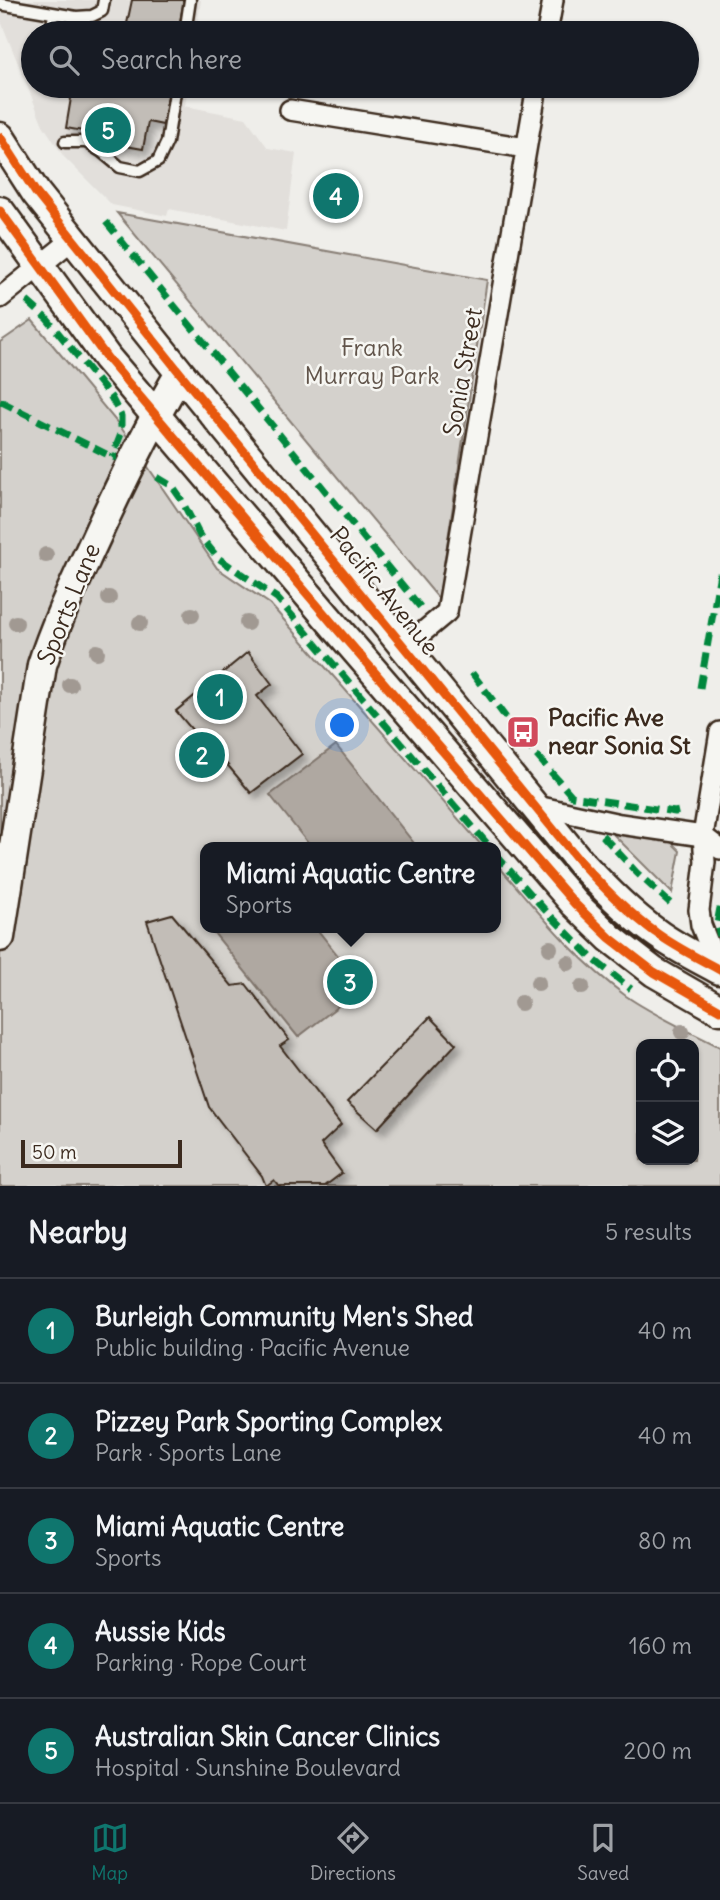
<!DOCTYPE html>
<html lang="en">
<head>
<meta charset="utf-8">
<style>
	:root { --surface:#171b24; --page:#242831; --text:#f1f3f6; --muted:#9ea1a6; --line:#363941; --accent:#0f766e }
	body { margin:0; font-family:Delius,sans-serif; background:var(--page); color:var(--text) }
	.controls { position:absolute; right:21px; bottom:21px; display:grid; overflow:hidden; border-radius:14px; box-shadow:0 2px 5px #0004 }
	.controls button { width:63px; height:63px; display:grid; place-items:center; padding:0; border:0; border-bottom:2px solid var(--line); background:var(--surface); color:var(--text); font:35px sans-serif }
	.scale { position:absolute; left:21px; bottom:18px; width:161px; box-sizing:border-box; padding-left:7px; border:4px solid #3b2a1e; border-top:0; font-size:19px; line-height:24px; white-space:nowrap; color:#3b2a1e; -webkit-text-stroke:5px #f6f6f2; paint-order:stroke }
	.you { position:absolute; left:343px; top:726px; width:24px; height:24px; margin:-18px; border:5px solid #fff; border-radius:50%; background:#1a73e8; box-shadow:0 0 0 10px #1a73e833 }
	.badge { display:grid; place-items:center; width:46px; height:46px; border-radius:50%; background:var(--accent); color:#fff; font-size:23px; font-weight:700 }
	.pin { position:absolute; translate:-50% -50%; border:4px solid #fff; box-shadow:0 2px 7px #0006 }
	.popup { position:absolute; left:200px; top:842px; width:301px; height:91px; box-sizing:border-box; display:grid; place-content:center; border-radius:14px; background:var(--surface); filter:drop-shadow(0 2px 5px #0005); font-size:23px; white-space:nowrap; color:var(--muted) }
	.popup b { font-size:26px; color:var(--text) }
	.popup::after { content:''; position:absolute; left:50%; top:100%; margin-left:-14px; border:14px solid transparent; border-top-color:var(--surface) }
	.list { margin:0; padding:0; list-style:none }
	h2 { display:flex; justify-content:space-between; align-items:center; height:91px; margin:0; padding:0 28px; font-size:30px }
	h2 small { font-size:23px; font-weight:400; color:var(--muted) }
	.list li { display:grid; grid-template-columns:46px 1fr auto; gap:21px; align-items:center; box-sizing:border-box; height:105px; padding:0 28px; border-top:2px solid var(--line) }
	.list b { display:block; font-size:26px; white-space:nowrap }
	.list p { margin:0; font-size:23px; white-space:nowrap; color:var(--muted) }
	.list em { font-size:23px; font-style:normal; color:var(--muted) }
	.icon { flex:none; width:38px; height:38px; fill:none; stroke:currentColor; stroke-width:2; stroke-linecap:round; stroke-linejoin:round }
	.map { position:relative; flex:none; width:720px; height:1186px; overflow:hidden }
	.search { position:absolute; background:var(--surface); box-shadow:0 2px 5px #0004; left:21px; right:21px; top:21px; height:77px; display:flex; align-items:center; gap:18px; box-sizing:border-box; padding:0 24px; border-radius:38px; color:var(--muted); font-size:26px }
	.sheet { height:616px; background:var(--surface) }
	nav { display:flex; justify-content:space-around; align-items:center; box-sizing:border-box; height:98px; border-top:2px solid var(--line); background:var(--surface); font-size:19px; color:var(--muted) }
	nav a { display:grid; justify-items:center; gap:4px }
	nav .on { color:var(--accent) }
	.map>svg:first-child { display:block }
</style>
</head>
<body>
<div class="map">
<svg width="720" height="1186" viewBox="0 0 720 1186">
	<defs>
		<filter id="shadow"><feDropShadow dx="6" dy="6" stdDeviation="3.5" flood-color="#0004"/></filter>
	</defs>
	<rect width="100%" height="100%" fill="#efeeea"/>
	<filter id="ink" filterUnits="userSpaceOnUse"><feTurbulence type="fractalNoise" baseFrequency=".0143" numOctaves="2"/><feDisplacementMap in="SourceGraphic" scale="14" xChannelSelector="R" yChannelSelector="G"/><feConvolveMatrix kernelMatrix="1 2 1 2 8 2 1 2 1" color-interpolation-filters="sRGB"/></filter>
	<g filter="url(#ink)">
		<!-- built -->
		<path fill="#e2dfdb" d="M 0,0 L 201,0 L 196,33 L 33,33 L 33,86 L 188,86 L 185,106 L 246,118 L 268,148 L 296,153 L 286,231 L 169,209 L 167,216 L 112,205 L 64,157 L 43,125 L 0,19 Z"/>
		<!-- green -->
		<path fill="#d4d1cc" stroke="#887e75" stroke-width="2" fill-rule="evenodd" d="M 117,213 L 487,280 L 439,599 Z
			M 32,320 L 120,426 L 217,568 L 270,604 L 483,847 L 205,847 L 205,928 L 495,928 L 495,862 C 536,909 575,959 626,996 C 655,1016 689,1031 720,1047 L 720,1186 L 0,1186 L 0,342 ZM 641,1044 L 694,1044 L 694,1160 L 641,1160 Z
			M 611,832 L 671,842 L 680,851 L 672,893 Z"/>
		<!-- water -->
		<path fill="#afa8a1" stroke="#81766d" stroke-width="2" d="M 336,745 L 417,847 L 311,847 L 270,795 Z
			M 210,928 L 316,928 L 363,987 L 298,1037 Z"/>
		<!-- building -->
		<path fill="#c2bdb7" stroke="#3b2a1e" stroke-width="2" filter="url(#shadow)" d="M 132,0 L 184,0 L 178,33 L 125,33 Z
			M 73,86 L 170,86 L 163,125 L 148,122 L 143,149 L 103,142 L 94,133 L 66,128 Z
			M 248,652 L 272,684 L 257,696 L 302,754 L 251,793 L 220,756 L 216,758 L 176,711 Z
			M 172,914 L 232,986 L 246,984 L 289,1040 L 280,1046 L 341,1125 L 321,1144 L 342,1173 L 325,1186 L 279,1186 L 274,1180 L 266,1186 L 262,1176 L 209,1107 L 147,921 Z
			M 430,1017 L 456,1044 L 377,1129 L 347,1102 Z"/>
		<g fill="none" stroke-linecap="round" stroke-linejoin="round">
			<defs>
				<path id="lane" d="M 0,4 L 76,17 L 92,16 L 102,11 L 104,0
					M 51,33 L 54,14
					M 185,33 L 190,0
					M 65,142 L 86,142 L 102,152 L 120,167 L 140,171 L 158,161 L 167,142 L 176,86"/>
				<path id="street" d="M 547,33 L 553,0
					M 290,110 L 526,148
					M 0,298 L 73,239
					M 405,647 L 447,612 L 537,86
					M 532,805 L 620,824 L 703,836 L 720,849
					M 719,970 L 701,925 L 699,910 L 705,862 L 703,836 L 720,732"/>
				<path id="secondary" d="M 0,137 L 36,193 L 180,373 L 580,862 C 603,887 627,912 655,932 C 675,947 698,958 720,970
					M 0,211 L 107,358 L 338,630 L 575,904 L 610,938 L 654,972 L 720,1010
					M 0,937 L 42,665 C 55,624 74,585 92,546 C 119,487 147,429 180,373"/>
			</defs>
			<!-- lane casing -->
			<use href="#lane" stroke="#3b2a1e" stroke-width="15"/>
			<!-- street casing -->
			<use href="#street" stroke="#3b2a1e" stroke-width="24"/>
			<!-- secondary casing -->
			<use href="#secondary" stroke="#3b2a1e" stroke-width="33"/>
			<!-- lane -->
			<use href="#lane" stroke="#f6f6f2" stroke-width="10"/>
			<!-- street -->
			<use href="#street" stroke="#f6f6f2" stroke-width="19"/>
			<!-- secondary -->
			<use href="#secondary" stroke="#f6f6f2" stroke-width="28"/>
			<!-- quiet -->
			<path stroke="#00873e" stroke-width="7" stroke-dasharray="14 7" stroke-linecap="butt" d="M 106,222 L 421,608
				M 27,301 L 47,319 L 111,397 L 121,416 L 121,434 L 112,457
				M 0,401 L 112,457 L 117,457
				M 157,477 L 172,486 L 181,499 L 200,536 L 218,558 L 277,598 L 490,847
				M 472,673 L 523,740 L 572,796 L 675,812 L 679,811
				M 700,688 L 720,573
				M 602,835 L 637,873 L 670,903
				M 495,854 L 545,910 L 592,958 L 631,989
				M 720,908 L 717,924 L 720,936"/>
			<defs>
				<path id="cycleway" d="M 0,137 L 36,193 L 180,373 L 580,862 C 603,887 627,912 655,932 C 675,947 698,958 720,970
					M 0,211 L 107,358 L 338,630 L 575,904 L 610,938 L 654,972 L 720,1010"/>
			</defs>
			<!-- cycleway casing -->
			<use href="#cycleway" stroke="#f6f6f2" stroke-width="13"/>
			<!-- cycleway -->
			<use href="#cycleway" stroke="#e8590c" stroke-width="9"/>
		</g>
		<!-- trees -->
		<g fill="#a19992">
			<circle cx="46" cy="555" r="8"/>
			<circle cx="109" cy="598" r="8"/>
			<circle cx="192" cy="615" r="8"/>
			<circle cx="16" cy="623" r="8"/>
			<circle cx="140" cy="623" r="8"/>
			<circle cx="247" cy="623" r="8"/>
			<circle cx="97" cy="652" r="8"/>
			<circle cx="70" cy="685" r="8"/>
			<circle cx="550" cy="948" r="8"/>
			<circle cx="568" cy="963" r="8"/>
			<circle cx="538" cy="983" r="8"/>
			<circle cx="582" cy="987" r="8"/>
			<circle cx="521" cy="1003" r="8"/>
			<circle cx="682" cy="1032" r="8"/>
		</g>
	</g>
	<!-- icons -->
	<defs>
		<symbol id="bus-square" viewBox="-11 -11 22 22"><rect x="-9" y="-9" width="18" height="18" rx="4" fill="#d1495b" stroke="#f6f6f2"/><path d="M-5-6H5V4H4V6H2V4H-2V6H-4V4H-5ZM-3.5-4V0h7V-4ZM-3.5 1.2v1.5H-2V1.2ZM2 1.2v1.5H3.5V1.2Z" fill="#fff"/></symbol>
	</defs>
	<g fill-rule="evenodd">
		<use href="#bus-square" x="504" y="713" width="38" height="38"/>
	</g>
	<g text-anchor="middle" stroke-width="5" stroke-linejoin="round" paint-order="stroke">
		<!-- park labels -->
		<g font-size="24" fill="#61544a" stroke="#f6f6f2">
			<text x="372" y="356">Frank<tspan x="372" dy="28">Murray Park</tspan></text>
		</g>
		<!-- street labels -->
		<g font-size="24" fill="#3b2a1e" stroke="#f6f6f2">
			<text transform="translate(463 372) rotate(-80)" y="8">Sonia Street</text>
			<text transform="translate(384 591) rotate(51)" y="8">Pacific Avenue</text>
			<text transform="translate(69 604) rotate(-68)" y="8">Sports Lane</text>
		</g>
		<!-- poi labels -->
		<g font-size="24" font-weight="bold" fill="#3b2a1e" stroke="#f6f6f2" text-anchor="start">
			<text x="548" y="726">Pacific Ave<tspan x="548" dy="28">near Sonia St</tspan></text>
		</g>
	</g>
</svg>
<div class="controls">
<button><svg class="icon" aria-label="locate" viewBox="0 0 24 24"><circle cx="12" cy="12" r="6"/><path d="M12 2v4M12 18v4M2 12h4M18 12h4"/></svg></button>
<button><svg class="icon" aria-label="layers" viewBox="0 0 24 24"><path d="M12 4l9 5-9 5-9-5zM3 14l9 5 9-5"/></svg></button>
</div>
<div class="scale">50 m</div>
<div class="you"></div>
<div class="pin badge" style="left:220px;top:697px">1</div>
<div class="pin badge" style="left:202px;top:755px">2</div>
<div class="pin badge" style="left:350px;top:982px">3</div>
<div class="popup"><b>Miami Aquatic Centre</b>Sports</div>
<div class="pin badge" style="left:336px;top:196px">4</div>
<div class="pin badge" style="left:108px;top:130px">5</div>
<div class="search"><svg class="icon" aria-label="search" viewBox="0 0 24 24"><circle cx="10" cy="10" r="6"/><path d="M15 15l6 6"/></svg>Search here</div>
</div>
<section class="sheet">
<h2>Nearby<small>5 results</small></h2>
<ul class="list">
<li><span class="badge">1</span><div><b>Burleigh Community Men's Shed</b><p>Public building · Pacific Avenue</p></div><em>40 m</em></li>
<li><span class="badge">2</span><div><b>Pizzey Park Sporting Complex</b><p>Park · Sports Lane</p></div><em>40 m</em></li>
<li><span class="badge">3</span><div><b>Miami Aquatic Centre</b><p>Sports</p></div><em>80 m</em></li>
<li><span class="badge">4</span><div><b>Aussie Kids</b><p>Parking · Rope Court</p></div><em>160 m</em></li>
<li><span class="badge">5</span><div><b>Australian Skin Cancer Clinics</b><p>Hospital · Sunshine Boulevard</p></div><em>200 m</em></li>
</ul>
</section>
<nav>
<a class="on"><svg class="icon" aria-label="map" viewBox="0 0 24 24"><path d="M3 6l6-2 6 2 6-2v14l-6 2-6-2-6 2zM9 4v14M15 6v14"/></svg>Map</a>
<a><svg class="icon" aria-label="directions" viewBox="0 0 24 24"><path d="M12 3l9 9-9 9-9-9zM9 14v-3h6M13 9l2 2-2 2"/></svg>Directions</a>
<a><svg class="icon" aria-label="saved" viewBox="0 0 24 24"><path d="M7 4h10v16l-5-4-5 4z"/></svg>Saved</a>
</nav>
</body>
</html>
